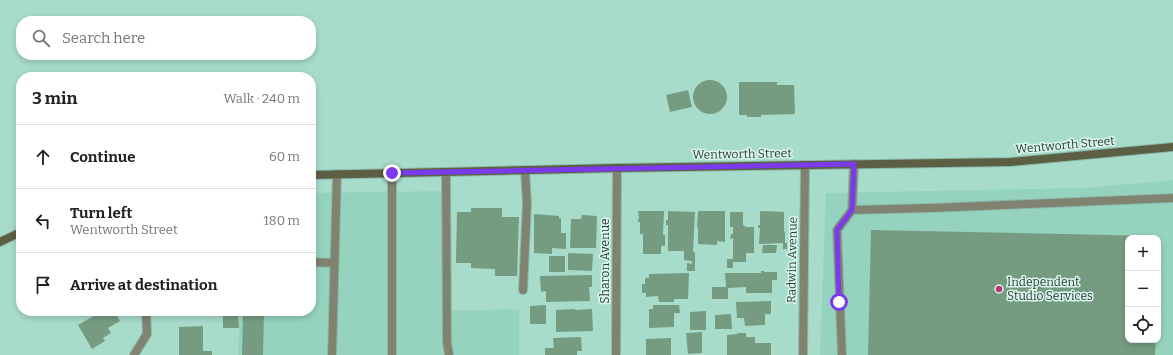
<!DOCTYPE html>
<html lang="en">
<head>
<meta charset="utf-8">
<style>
	:root { --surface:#fff; --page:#f2f2f2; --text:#222; --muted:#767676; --line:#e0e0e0 }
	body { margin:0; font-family:Bitter,serif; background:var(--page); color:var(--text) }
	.controls { position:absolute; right:12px; bottom:12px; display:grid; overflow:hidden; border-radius:8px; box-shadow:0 2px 6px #0003 }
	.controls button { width:36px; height:36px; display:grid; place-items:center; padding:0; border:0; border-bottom:1px solid var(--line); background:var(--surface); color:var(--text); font:20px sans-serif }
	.stop { position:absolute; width:12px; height:12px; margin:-9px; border:3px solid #7c3aed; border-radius:50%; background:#fff }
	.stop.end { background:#7c3aed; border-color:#fff; box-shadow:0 1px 4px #0008 }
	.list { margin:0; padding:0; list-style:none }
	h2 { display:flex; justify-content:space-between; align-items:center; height:52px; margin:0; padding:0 16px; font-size:17px }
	h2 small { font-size:13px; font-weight:400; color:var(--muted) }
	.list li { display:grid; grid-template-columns:26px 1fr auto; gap:12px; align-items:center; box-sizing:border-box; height:64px; padding:0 16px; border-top:1px solid var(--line) }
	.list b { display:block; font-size:15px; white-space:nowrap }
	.list p { margin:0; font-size:13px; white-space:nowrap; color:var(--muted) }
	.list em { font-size:13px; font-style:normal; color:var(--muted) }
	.icon { flex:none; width:22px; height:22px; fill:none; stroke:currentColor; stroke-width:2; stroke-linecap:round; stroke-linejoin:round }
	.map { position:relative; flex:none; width:1173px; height:355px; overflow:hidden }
	.search { position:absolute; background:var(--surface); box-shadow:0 2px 6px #0003; left:16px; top:16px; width:300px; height:44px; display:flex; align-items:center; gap:10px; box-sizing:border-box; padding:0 14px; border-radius:16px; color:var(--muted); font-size:15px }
	.panel { position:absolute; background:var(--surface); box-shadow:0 2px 6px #0003; left:16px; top:72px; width:300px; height:244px; border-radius:16px }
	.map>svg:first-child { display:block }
</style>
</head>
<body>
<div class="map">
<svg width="1173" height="355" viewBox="0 0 1173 355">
	<rect width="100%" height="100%" fill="#a7dccb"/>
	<!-- built -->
	<path fill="#95d3bf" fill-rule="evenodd" d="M 1173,180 L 1173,355 L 820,355 L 826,193 L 1086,188 ZM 1128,238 L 1158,238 L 1158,340 L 1128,340 Z
		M 451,191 L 445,311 L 519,309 L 519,355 L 238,355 L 240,311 L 311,311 L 311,193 Z"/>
	<!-- building -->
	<path fill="#759c80" d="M693 97a17 17 0 1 1 34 0a17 17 0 1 1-34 0Z
		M 739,82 L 777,82 L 777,85 L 794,85 L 795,114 L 761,115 L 761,117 L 747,117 L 747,115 L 739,115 Z
		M 688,90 L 692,107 L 670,112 L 666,95 Z
		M 471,208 L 502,208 L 502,217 L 519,217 L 517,276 L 495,276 L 495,269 L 471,268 L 471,263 L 456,263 L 457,212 L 471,212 Z
		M 638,211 L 664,211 L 663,235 L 665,235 L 665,246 L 661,246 L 661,254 L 643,254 L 643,234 L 640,234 L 640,222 L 638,222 L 638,219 L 639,219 Z
		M 668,211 L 695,212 L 693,252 L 695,252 L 695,271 L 687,271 L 687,263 L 692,264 L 692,261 L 684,260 L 684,251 L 668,251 L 668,225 L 666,225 L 666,220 L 668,220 Z
		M 698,211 L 725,211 L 725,242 L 717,241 L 717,245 L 698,244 L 698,227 L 697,228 Z
		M 760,211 L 784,212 L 784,232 L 785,231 L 785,243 L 787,243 L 787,249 L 783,249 L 783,243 L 759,244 L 760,228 L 758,228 L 758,225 L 760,225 Z
		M 730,212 L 743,212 L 743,225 L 746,227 L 754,227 L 754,253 L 746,253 L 746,262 L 733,262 L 733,268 L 727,268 L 727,259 L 733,259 L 733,238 L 730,239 L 731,234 L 733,234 L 733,227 L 730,227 Z
		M 534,214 L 559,216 L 559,218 L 561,218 L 561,233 L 566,233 L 566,249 L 552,248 L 552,254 L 534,253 Z
		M 582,215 L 597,216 L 596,248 L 570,248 L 571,219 L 581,219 Z
		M 871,230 L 1158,236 L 1158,238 L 1128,238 L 1128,340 L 1156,340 L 1155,355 L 868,355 Z
		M 763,245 L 777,245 L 776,253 L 762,253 Z
		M 568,253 L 593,254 L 592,271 L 568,270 Z
		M 549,256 L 565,256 L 565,272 L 549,272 Z
		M 761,271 L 764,271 L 764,272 L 777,272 L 777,280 L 772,280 L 772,293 L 746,293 L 746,287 L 728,288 L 728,299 L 712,299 L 712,287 L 726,287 L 725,273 L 761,273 Z
		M 689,273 L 688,299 L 674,299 L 674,302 L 659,302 L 658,296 L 646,297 L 646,293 L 642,293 L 642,284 L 645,284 L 645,278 L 649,278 L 649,274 Z
		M 592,275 L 592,287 L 589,287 L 590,301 L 546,302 L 546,291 L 541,292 L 540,276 Z
		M 771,301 L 771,314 L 765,314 L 765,325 L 745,326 L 744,318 L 737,318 L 736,302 Z
		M 546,305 L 546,324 L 530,324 L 530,306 Z
		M 653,305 L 679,305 L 680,313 L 674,313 L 674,327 L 649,328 L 649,309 L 653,309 Z
		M 575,309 L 575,310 L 592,309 L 593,331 L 556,332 L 556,310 Z
		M 102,311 L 114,311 L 120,321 L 108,328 L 111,333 L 103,338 L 105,341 L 92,349 L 78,325 Z
		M 179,311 L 188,311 L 188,313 L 179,313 Z
		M 243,311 L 264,311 L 263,355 L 242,355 Z
		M 706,311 L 706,330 L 690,330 L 690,312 Z
		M 223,313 L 238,313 L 239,328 L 223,328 Z
		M 731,314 L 732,329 L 715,329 L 715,315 Z
		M 203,326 L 203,351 L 212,351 L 212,355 L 179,355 L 179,327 Z
		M 702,332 L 702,353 L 688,354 L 686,333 Z
		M 737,333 L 746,333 L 746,337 L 755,337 L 755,343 L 771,343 L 771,355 L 727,355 L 727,335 L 738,334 Z
		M 581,337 L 582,351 L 577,351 L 577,355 L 545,355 L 545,348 L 554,348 L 553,338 Z
		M 671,338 L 671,355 L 646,355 L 646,339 Z"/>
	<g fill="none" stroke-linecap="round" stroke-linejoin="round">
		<defs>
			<path id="service" d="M 446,172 L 447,342 L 449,355
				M 392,173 L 392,355
				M 852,210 L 930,208 L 1173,198
				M 311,262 L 334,263
				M 523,290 L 527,203 L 525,170
				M 332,355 L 337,174
				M 842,355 L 837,230 L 852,210 L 854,164"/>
			<path id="minor" d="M 134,355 L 147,334 L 146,311
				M 616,355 L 617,168
				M 803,355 L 805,165"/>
			<path id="secondary" d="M 311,175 L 617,168 L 1010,162 L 1173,147
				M 0,242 L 21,232"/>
		</defs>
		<!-- service casing -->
		<use href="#service" stroke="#8bb9aa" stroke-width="10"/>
		<!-- minor casing -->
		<use href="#minor" stroke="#8bb9aa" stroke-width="10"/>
		<!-- secondary casing -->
		<use href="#secondary" stroke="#8bb9aa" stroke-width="10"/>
		<!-- service -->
		<use href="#service" stroke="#818371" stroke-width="8"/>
		<!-- minor -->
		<use href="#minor" stroke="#818371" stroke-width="8"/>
		<!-- secondary -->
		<use href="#secondary" stroke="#5d5f45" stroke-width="8"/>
	</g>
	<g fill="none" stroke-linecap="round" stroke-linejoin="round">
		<!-- route -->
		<path stroke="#7c3aed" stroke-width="5" d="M 392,173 L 854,164 L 852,210 L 837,230 L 839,302"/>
	</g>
	<!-- markers -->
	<circle fill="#bb367b" stroke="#dcf7ed" stroke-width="1.5" cx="999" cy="289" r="4"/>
	<g text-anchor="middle" stroke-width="3" stroke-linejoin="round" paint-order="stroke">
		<!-- street labels -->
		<g font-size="12" fill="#273c35" stroke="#dcf7ed">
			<text transform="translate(1065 145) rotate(-5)" y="4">Wentworth Street</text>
			<text transform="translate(742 154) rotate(-1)" y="4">Wentworth Street</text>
			<text transform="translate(792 260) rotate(-89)" y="4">Radwin Avenue</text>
			<text transform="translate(605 261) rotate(-90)" y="4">Sharon Avenue</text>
		</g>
		<!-- poi labels -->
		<g font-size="12" fill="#273c35" stroke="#dcf7ed" text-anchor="start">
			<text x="1007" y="286">Independent<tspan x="1007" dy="14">Studio Services</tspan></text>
		</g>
	</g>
</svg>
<div class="controls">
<button>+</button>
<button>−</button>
<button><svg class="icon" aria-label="locate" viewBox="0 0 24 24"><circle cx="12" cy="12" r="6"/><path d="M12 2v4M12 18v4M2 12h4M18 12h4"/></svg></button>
</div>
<div class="stop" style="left:839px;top:302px"></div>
<div class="stop end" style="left:392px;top:173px"></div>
<div class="search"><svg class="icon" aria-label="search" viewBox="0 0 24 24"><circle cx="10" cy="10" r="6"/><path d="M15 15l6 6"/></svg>Search here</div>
<section class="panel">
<h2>3 min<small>Walk · 240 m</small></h2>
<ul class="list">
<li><svg class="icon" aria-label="ahead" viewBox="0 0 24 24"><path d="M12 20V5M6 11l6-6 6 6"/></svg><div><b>Continue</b></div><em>60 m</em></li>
<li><svg class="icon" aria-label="left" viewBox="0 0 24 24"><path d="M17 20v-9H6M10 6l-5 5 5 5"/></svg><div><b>Turn left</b><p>Wentworth Street</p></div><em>180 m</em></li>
<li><svg class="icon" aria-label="arrive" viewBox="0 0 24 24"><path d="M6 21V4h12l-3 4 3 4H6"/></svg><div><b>Arrive at destination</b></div></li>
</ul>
</section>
</div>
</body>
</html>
